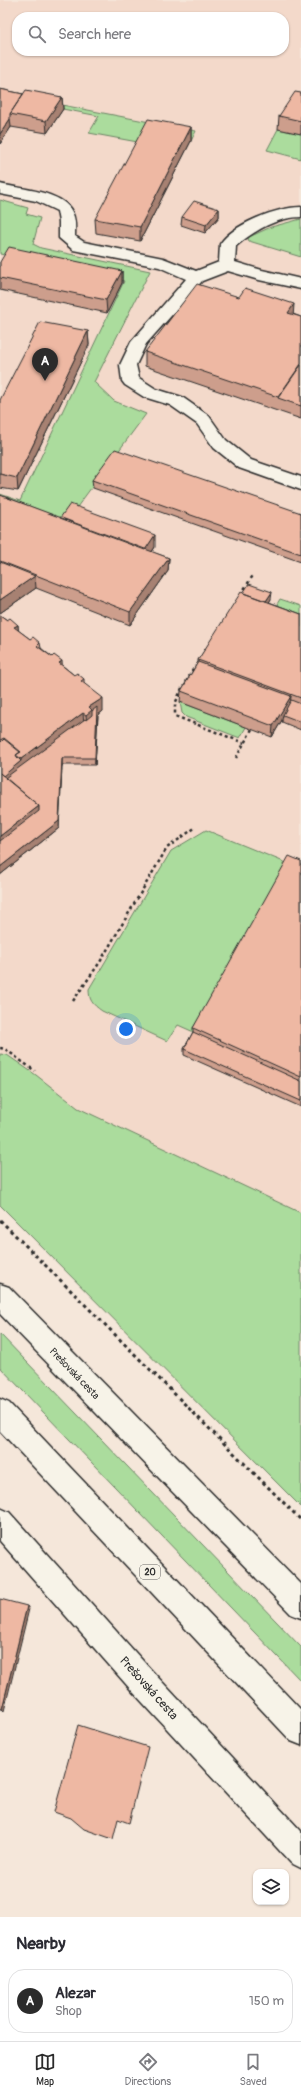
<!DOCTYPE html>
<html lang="en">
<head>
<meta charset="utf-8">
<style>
	:root { --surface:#fff; --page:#f7f7f7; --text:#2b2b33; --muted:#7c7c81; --line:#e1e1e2; --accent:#2b2b2b }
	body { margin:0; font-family:Pangolin,sans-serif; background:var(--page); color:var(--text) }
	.controls { position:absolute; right:12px; bottom:12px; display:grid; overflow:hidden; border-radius:8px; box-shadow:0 1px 3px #0004 }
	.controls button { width:36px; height:36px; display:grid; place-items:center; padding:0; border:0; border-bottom:1px solid var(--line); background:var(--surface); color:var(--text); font:20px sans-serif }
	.you { position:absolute; left:126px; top:1029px; width:14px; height:14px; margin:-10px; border:3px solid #fff; border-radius:50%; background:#1a73e8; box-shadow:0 0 0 6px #1a73e833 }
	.badge { display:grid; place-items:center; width:26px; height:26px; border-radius:50%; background:var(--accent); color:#fff; font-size:13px; font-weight:700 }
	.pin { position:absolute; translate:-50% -33px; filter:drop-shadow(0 1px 2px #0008) }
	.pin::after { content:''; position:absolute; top:21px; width:14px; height:12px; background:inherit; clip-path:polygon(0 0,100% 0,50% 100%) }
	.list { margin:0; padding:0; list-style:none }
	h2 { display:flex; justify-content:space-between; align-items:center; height:52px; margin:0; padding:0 16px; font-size:17px }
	h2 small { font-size:13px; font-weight:400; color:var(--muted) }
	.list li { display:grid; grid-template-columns:26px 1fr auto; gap:12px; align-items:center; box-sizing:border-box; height:64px; margin:0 8px 8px; padding:0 8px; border:1px solid var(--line); border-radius:16px }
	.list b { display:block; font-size:15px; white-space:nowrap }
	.list p { margin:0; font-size:13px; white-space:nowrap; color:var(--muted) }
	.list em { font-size:13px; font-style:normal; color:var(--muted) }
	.icon { flex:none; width:22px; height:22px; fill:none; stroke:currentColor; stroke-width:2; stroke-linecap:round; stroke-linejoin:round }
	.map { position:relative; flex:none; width:301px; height:1917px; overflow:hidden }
	.search { position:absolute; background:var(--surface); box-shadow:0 1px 3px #0004; left:12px; right:12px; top:12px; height:44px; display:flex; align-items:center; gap:10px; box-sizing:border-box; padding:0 14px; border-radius:16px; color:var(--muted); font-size:15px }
	.sheet { height:124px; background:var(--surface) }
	nav { display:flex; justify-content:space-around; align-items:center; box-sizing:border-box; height:56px; border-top:1px solid var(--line); background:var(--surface); font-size:11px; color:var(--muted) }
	nav a { display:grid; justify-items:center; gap:2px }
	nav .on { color:var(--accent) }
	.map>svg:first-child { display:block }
</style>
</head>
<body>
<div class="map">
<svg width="301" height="1917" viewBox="0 0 301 1917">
	<rect width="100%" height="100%" fill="#f5e7da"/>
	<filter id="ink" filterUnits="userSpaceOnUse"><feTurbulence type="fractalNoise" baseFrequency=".025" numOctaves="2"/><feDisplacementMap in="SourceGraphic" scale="8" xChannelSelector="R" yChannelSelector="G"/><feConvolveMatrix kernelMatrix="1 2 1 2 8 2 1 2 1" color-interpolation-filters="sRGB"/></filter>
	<g filter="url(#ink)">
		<!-- built -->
		<path fill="#f3d9ca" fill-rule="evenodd" d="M 0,0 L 301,0 L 301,1507 L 0,1205 ZM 17,17 L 284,17 L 284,51 L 17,51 Z"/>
		<!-- green -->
		<path fill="#abdc9d" stroke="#6b8464" d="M 0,93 L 196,131 L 191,141 L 148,133 L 143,143 L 89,133 L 99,116 L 0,97 Z
			M 278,129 L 301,134 L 301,159 L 267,150 Z
			M 0,200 L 28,208 L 26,214 L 40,218 L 33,244 L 41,248 L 150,271 L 94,382 L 114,401 L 146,414 L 60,530 L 0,508 L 0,494 L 20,501 L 124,281 L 0,254 Z
			M 301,219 L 301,257 L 249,241 L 248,239 L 249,237 L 271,227 Z
			M 280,599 L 301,606 L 301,627 L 270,616 Z
			M 180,702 L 246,727 L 240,738 L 186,717 L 182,713 Z
			M 206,830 L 301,869 L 196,1033 L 178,1025 L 167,1041 L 102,1011 C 92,1004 89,1000 89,989 L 171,851 Z
			M 0,1054 L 7,1055 L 36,1075 L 78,1108 L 301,1213 L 301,1507 L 0,1205 Z
			M 0,1334 L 301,1647 L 301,1681 L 0,1367 Z"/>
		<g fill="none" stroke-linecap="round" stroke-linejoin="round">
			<defs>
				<path id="minor" d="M 0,184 C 20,189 65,191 73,214 C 76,221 75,229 75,236 L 84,242 L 163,258 L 196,271 L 219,262 L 220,244 C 233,224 278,207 301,207 L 301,217 C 277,217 254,231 236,246 L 235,262 L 262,270 L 301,279 L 301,289 L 259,280 L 228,271 L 202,281 L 146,344 L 136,365 L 139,378 L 156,389 L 182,397 L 209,416 L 226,440 L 251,460 L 301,477 L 301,490 L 239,468 L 214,448 L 197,424 L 170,405 L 144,397 L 125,385 L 122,381 L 120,365 L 131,342 L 186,279 L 159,267 L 73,250 L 59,238 L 59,222 L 57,211 L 36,201 L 0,194 Z
					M 0,1508 L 9,1512 L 152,1671 L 301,1831 L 301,1868 L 291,1863 L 132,1691 L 0,1541 Z"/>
				<path id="highway" d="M 0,1284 L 9,1287 L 301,1584 L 301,1618 L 291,1614 L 0,1314 Z
					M 0,1399 L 9,1403 L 301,1710 L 301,1745 L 291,1741 L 0,1431 Z"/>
			</defs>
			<!-- minor casing -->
			<use href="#minor" stroke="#2b2b2b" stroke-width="3"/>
			<!-- highway casing -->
			<use href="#highway" stroke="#2b2b2b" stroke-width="3"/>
			<!-- path-far1 -->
			<path stroke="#2b2b2b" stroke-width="2.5" stroke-dasharray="3 3" stroke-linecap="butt" d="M 241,594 L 254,574
				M 186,682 L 195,666
				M 182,688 L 175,704 L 175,716 L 244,743
				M 236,758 L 252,729
				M 73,1001 L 100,962 L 167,848 L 196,827
				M 0,1048 L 5,1049 L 35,1071"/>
			<!-- path -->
			<path stroke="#2b2b2b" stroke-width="3" stroke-dasharray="3.5 3.5" stroke-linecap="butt" d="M 0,1220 L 301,1520"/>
			<!-- minor -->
			<use href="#minor" fill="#f7f3e8" fill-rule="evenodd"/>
			<!-- highway -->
			<use href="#highway" fill="#f7f3e8" fill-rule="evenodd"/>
		</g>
		<!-- wall -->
		<path fill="#cd9e8c" stroke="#2b2b2b" d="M 0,89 L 23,94 L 62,97 L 63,109 L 47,133 L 11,127 L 0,144 Z
			M 301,93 L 301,134 L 278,129 L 279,116 Z
			M 191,127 L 191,141 L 140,241 L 96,233 L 95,219 Z
			M 219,209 L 219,217 L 205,233 L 181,225 L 182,217 Z
			M 0,262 L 122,271 L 122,283 L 107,313 L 0,290 Z
			M 293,314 L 301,317 L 301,419 L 145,366 L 145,352 Z
			M 88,331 L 89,345 L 18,491 L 0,488 L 0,400 Z
			M 92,480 L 301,513 L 301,562 L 93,488 Z
			M 0,495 L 60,518 L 155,547 L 152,552 L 169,558 L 168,571 L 130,625 L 36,588 L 0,613 Z
			M 243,593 L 271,599 L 269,602 L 301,614 L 301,730 L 282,722 L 282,720 L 272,737 L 180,702 L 181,691 L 198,662 L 198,660 Z
			M 0,615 L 7,620 L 18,625 L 18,630 L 30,639 L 40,643 L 41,648 L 74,675 L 84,679 L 84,683 L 103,711 L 98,715 L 95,765 L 62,765 L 59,828 L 0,875 Z
			M 301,861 L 301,1107 L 184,1055 L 184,1049 L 193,1032 L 193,1028 Z"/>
		<!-- shaded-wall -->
		<path fill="#a78172" stroke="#2b2b2b" d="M 62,97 L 63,109 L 47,133 L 46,121 Z
			M 10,119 L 11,127 L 0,144 L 0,134 Z
			M 191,127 L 191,141 L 140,241 L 140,227 Z
			M 219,209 L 219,217 L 205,233 L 206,225 Z
			M 122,271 L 122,283 L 107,313 L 106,300 Z
			M 294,304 L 293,318 L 288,313 Z
			M 88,331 L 89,345 L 18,491 L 17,478 Z
			M 155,535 L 155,547 L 145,562 L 144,551 Z
			M 169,558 L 168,571 L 130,625 L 130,612 Z
			M 35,576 L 36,588 L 0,613 L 0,600 Z
			M 272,592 L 271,599 L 263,613 L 263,606 Z
			M 18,625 L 19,638 L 14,627 Z
			M 62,661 L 63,674 L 59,663 Z
			M 291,696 L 290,707 L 283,715 L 282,720 L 272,737 L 273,726 Z
			M 103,698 L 103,711 L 98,715 L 95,765 L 95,758 L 87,727 L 86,715 L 89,707 Z
			M 83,713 L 84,725 L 8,784 L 2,776 L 21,761 L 21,759 Z
			M 62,758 L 62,765 L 59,828 L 0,875 L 0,867 L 59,821 Z
			M 39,806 L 40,818 L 0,849 L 0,836 Z
			M 27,1606 L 29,1609 L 4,1711 L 2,1709 Z"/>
		<!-- building -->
		<path fill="#eeb8a3" stroke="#2b2b2b" d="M 0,89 L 23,94 L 10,114 L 10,119 L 0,134 Z
			M 26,90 L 62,97 L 46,121 L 10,114 Z
			M 295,92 L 301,93 L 301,121 L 279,116 Z
			M 148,119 L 191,127 L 140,227 L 95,219 Z
			M 194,201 L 219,209 L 206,225 L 182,217 Z
			M 9,247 L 122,271 L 106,300 L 0,278 L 0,262 Z
			M 197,284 L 239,297 L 245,288 L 294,304 L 288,313 L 301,317 L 301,364 L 278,397 L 145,352 Z
			M 40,322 L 88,331 L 17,478 L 0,474 L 0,400 Z
			M 301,365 L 301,406 L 278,398 Z
			M 115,449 L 301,513 L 301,554 L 92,480 Z
			M 0,495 L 169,558 L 130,612 L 0,561 Z
			M 70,504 L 155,535 L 145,550 L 60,518 Z
			M 0,562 L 35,576 L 0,600 Z
			M 249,584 L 272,592 L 266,601 L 243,593 Z
			M 241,592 L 301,614 L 301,698 L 198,660 Z
			M 0,615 L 7,620 L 10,618 L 18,625 L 14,627 L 30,639 L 33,637 L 40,643 L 37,646 L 52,657 L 54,655 L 62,661 L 59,663 L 74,675 L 77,673 L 84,679 L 81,681 L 103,698 L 89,707 L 92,710 L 86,715 L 83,713 L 21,759 L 16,755 L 21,752 L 4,738 L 0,740 Z
			M 198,662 L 291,696 L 273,726 L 181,691 Z
			M 291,700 L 301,704 L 301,722 L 283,715 Z
			M 97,707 L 95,758 L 62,758 L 59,821 L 0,867 L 0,841 L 39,811 L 39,806 L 5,778 L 85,719 L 86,720 L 92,715 L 92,711 Z
			M 4,739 L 20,752 L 16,755 L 17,757 L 21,761 L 3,776 L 0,773 L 0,741 L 1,742 Z
			M 0,773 L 39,806 L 0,836 Z
			M 289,856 L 301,861 L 301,1077 L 193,1028 Z
			M 193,1032 L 301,1081 L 301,1101 L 184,1049 Z
			M 0,1599 L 27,1606 L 2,1709 L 0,1709 Z
			M 78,1725 L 148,1747 L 129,1823 L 118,1819 L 113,1839 L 84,1829 L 71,1818 L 54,1812 Z"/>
	</g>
	<g text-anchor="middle" stroke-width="4" stroke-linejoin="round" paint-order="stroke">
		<!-- shield labels -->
		<rect fill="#f7f3e8" stroke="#686764" stroke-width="1" x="140" y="1565" width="20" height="14" rx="3"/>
		<g font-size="9" font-weight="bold" fill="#2b2b2b">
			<text x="150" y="1575">20</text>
		</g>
		<!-- street labels -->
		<g font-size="10" fill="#2b2b2b" stroke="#f7f3e8">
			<text transform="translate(75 1373) rotate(46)" y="4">Prešovská cesta</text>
		</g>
		<!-- near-street labels -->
		<g font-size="12" fill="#2b2b2b" stroke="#f7f3e8">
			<text transform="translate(149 1688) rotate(48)" y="4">Prešovská cesta</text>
		</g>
	</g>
</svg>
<div class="controls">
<button><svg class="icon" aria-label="layers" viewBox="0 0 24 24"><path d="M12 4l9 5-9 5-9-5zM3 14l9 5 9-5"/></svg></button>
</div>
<div class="you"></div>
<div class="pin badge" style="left:45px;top:381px">A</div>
<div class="search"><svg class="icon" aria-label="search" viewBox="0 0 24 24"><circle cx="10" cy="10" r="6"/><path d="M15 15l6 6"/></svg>Search here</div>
</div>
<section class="sheet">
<h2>Nearby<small></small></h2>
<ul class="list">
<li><span class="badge">A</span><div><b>Alezar</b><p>Shop</p></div><em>150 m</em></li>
</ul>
</section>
<nav>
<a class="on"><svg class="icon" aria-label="map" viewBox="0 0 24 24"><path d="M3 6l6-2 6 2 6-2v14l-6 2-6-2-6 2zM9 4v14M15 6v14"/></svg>Map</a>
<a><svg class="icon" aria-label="directions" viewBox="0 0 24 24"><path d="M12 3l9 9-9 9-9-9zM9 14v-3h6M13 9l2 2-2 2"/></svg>Directions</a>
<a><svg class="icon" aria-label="saved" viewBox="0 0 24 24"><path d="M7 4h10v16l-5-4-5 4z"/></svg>Saved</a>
</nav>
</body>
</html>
